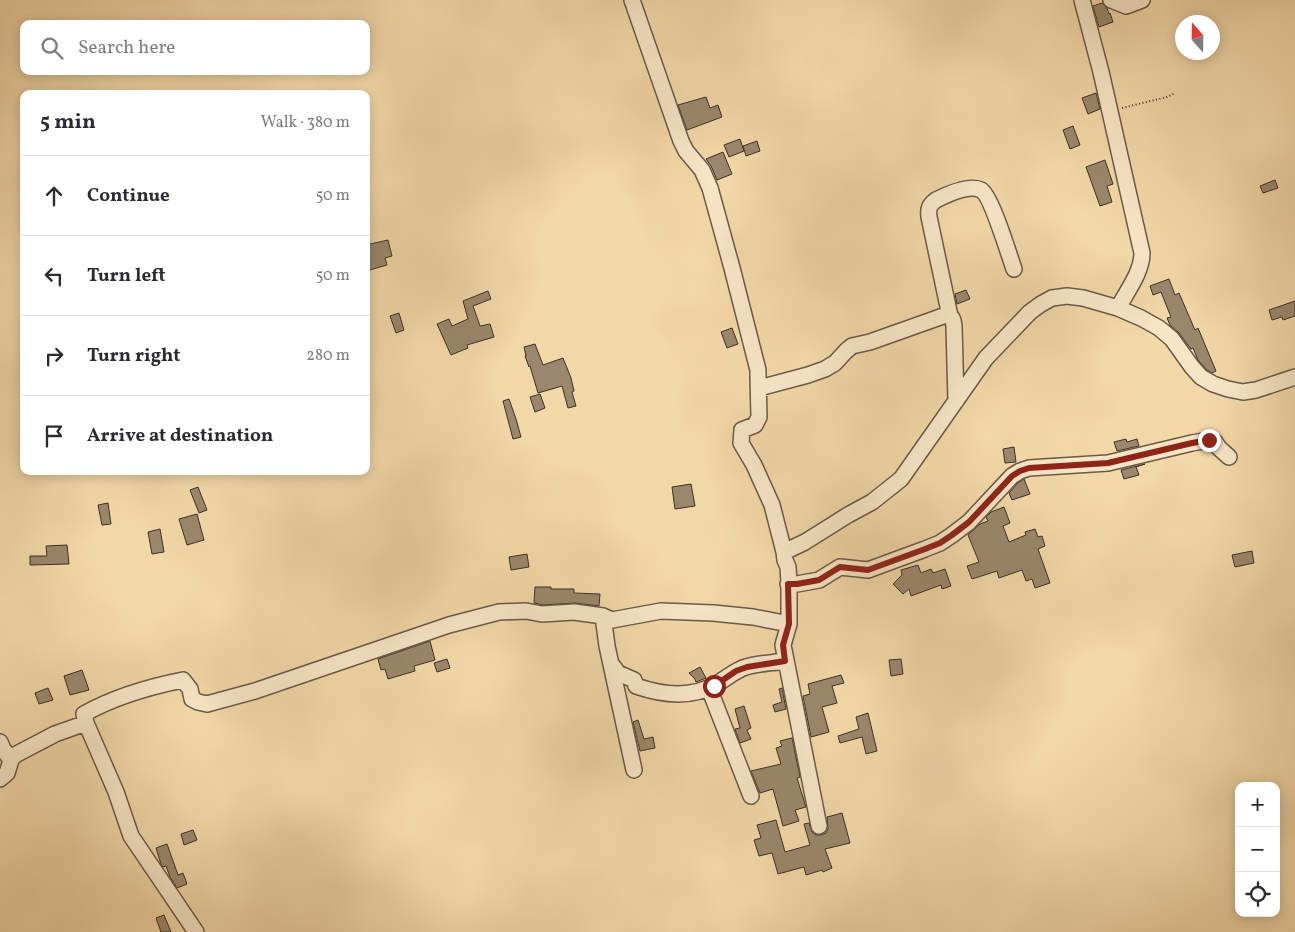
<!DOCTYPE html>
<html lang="en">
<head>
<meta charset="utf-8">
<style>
	:root { --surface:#fff; --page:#f2f2f3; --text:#2b2b33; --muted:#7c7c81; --line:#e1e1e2 }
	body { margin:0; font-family:Vollkorn,serif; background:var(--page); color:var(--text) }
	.controls { position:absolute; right:15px; bottom:15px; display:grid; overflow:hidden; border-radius:10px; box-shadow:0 2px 12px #0003 }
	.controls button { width:45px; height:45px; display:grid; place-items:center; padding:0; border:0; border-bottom:1px solid var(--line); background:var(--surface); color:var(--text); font:25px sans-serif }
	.compass { position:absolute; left:1175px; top:15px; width:45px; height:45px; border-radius:50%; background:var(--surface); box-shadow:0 2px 12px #0003; rotate:340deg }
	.stop { position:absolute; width:15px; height:15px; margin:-11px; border:4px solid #8f2418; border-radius:50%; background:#fff }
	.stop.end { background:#8f2418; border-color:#fff; box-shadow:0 1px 5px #0008 }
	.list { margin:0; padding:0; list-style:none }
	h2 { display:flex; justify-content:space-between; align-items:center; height:65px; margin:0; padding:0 20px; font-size:21px }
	h2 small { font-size:16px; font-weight:400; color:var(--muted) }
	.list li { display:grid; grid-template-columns:32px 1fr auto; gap:15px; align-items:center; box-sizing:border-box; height:80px; padding:0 20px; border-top:1px solid var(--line) }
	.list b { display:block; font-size:19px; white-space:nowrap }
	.list em { font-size:16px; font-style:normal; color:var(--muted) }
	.icon { flex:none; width:28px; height:28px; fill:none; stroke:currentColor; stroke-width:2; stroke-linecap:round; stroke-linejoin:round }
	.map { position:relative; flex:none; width:1295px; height:932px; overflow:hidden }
	.search { position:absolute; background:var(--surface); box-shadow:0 2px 12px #0003; left:20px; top:20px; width:350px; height:55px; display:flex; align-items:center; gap:12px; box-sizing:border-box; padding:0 18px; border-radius:10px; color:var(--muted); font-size:19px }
	.panel { position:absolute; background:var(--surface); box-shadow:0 2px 12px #0003; left:20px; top:90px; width:350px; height:385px; border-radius:10px }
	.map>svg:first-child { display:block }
</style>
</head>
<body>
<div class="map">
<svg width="1295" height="932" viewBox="0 0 1295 932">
	<rect width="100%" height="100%" fill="#f2d7a7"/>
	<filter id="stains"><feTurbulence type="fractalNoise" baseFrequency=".004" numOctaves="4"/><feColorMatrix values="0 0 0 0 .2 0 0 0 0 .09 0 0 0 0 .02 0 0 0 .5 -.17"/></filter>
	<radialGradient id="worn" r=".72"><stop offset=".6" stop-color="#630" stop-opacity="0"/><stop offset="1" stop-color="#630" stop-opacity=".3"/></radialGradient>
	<!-- building -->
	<path fill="#9b876b" stroke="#3c302b" d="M 1102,3 L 1107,8 L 1109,14 L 1110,13 L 1113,22 L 1099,27 L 1093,6 Z
		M 1096,93 L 1100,109 L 1088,114 L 1082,98 Z
		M 706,97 L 710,108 L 718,105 L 722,117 L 687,130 L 678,105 Z
		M 1073,126 L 1080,145 L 1070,149 L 1063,130 Z
		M 740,139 L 744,151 L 729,157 L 724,145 Z
		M 757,141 L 760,151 L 746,156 L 743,146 Z
		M 723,152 L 732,174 L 717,180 L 711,166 L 706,159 Z
		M 1105,160 L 1113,184 L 1107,186 L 1112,202 L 1100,206 L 1086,167 Z
		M 1275,180 L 1278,188 L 1263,193 L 1260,186 Z
		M 388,240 L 392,256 L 385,258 L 387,265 L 366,271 L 366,245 Z
		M 1169,279 L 1175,295 L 1179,293 L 1195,330 L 1198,328 L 1216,371 L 1212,373 L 1207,370 L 1198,360 L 1193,348 L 1191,349 L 1179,333 L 1170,325 L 1167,318 L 1171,317 L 1161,292 L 1153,295 L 1150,286 Z
		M 966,290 L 970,299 L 957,304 L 955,294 Z
		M 488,291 L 491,299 L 473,306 L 480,326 L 490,324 L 494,337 L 467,345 L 468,348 L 451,355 L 437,324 L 449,319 L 452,326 L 468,319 L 463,301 Z
		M 1295,301 L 1295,316 L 1283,320 L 1282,317 L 1272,320 L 1269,310 Z
		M 399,313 L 404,330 L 396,333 L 390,316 Z
		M 732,328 L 738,344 L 727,348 L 721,332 Z
		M 535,344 L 543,365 L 563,358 L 571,378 L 574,391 L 572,392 L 576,406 L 568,408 L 562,386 L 538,393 L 530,366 L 529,367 L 525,356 L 526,356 L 524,347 Z
		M 540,394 L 545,408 L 535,412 L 530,397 Z
		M 509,399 L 516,419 L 521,437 L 513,439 L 503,401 Z
		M 1126,439 L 1127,442 L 1137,439 L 1139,446 L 1117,451 L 1114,442 Z
		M 1014,447 L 1016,462 L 1005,463 L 1003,449 Z
		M 1145,464 L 1136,467 L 1139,475 L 1124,479 L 1121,470 Z
		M 1024,479 L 1030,494 L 1012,500 L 1009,493 L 1018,483 Z
		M 691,484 L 695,506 L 675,509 L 672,487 Z
		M 198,487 L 207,510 L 199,513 L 190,490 Z
		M 108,503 L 111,524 L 102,525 L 98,505 Z
		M 1004,507 L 1010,523 L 1003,526 L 1009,542 L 1026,535 L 1025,532 L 1035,529 L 1038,537 L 1042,536 L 1045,546 L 1038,549 L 1050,583 L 1035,588 L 1032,579 L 1026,581 L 1022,570 L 999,578 L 997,571 L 972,579 L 967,566 L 979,562 L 968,535 L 980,524 L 988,521 L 986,517 L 991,512 Z
		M 197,514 L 204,540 L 187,545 L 179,519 Z
		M 160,529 L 164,552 L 152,554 L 148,532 Z
		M 67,545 L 69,564 L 30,565 L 30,556 L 47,556 L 46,546 Z
		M 1252,551 L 1254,563 L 1235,567 L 1232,555 Z
		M 527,554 L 529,567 L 511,570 L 509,557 Z
		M 918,565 L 921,573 L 931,569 L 933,573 L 945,569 L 951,586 L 942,589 L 941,585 L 911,596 L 909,589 L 903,594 L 893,584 L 902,575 L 901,570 Z
		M 535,587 L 551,587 L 551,589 L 574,589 L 574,593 L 600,594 L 599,606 L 575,603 L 543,605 L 534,603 Z
		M 430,641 L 435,660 L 414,666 L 415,671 L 388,679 L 385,669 L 381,670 L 378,659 Z
		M 447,659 L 450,668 L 437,672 L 434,663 Z
		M 901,659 L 903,674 L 891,676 L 889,660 Z
		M 700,667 L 706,678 L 696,682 L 695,679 L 689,673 Z
		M 82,670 L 89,690 L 70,695 L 64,676 Z
		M 841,675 L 844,683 L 832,686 L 837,703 L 822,707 L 829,732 L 811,737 L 803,696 L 810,694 L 808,684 Z
		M 48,688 L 53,700 L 39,704 L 35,693 Z
		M 782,688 L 786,709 L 775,712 L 773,705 L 782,702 L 779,689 Z
		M 744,706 L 751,728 L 747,730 L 751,739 L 740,743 L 735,729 L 740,728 L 735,709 Z
		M 868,713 L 877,751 L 866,754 L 862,737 L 840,743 L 838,736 L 859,729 L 856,717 Z
		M 638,720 L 644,739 L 653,737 L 655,748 L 640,751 L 633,722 Z
		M 792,738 L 800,777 L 797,778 L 806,807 L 795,810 L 799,821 L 783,826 L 773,789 L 760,793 L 751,771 L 781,764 L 776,748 L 782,746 L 780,741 Z
		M 842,813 L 850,843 L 825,849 L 832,868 L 823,872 L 822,870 L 806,875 L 804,867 L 778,874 L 772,853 L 759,856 L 754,840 L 761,838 L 757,825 L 776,820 L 785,852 L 810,845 L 804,824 L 809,823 L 812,832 L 816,835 L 821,835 L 826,833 L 828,829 L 827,817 Z
		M 193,830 L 197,840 L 184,845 L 181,834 Z
		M 167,844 L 178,875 L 183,873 L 187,884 L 177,888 L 170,877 L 166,866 L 163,867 L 161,864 L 156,848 Z
		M 164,915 L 171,932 L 161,932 L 156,918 Z"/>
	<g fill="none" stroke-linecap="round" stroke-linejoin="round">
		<defs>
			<path id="minor" d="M 632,0 L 681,141 L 686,151 L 702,170 L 710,188 L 732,268 L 758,370 L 758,377 L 759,417 L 755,425 L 742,430 L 741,443 L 754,465 L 772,505 L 784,552
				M 1082,0 L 1101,72 L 1142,253 C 1142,272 1127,291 1118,308
				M 1111,0 L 1126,6 L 1142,0
				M 950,316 L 929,217 C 928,209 929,205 936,200 C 946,195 969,184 981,190 C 991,195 1009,255 1014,269
				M 759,388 L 808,375 L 825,369 L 835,363 L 846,351 L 852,346 L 870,342 L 946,315 C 953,316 953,320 954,326 L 956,401
				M 788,584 L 797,584 L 819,580 L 840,567 L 868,570 L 925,549 L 940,543 L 952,535 L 969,522 L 1012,476 L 1020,471 L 1029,468 L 1108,463 L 1192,443 L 1209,440 L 1215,442 L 1219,448 L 1229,457
				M 603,616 L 607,646 L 634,770
				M 789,624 L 783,645 L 819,826
				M 612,665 L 618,673 L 634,680 L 636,686 C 662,695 691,699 716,684 C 726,679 735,670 746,667 C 759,663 773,663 785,661
				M 709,688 L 751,796
				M 86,723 L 116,792 L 131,836 L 196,932
				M 0,742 L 3,749 L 11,760 L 15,755 L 55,734 L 86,723 L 84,714 C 114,697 148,687 183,680 L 190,689 L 192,699 L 198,702 L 207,704 L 255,691 L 449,625 L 499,612 L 526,611 L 542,614 L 574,612 L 603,616 L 612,620 L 661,611 L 713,613 L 753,617 L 789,624 L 789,582 L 788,567 L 785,560 L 784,552 L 805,542 L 848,515 L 872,502 L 901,479 L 986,358 L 1030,312 L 1041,304 L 1052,298 L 1067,296 L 1083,298 L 1118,308 L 1141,318 L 1159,328 L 1172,339 L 1192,367 L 1201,377 L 1213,384 L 1228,389 L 1243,392 L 1256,390 L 1295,377
				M 0,779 L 7,773 L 11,760"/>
		</defs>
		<!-- minor casing -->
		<use href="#minor" stroke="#6a5a4a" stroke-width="18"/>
		<!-- path -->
		<path stroke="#3c302b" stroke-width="2" stroke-dasharray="1 2.5" stroke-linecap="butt" d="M 1122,108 L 1167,97 L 1175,93"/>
		<!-- minor -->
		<use href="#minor" stroke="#f7e5c6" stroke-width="15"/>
	</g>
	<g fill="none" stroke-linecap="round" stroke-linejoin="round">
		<!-- route -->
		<path stroke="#8f2418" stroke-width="6" d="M 714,686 L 736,671 L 747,667 L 785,661 L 783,645 L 789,624 L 788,584 L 797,584 L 819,580 L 840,567 L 868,570 L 925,549 L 940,543 L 952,535 L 969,522 L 1012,476 L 1020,471 L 1029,468 L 1108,463 L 1192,443 L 1209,440"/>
	</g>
	<rect width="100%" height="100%" filter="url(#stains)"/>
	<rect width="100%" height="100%" fill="url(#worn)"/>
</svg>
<div class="controls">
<button>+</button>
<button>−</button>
<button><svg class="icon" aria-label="locate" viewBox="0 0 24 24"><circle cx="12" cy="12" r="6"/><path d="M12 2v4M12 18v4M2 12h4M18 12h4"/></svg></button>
</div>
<svg class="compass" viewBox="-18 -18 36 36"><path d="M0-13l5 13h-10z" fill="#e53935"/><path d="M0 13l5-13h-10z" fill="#7c7c81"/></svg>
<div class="stop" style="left:714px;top:686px"></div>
<div class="stop end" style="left:1209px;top:440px"></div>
<div class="search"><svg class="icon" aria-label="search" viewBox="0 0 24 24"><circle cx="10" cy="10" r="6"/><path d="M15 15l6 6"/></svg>Search here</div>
<section class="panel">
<h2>5 min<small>Walk · 380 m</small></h2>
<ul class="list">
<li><svg class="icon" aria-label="ahead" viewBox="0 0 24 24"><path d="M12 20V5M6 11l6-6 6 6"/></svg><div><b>Continue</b></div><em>50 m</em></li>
<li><svg class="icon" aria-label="left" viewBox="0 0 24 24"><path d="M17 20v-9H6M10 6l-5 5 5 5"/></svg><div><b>Turn left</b></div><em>50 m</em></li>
<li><svg class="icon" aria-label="right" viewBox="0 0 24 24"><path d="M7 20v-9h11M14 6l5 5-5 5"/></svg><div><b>Turn right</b></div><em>280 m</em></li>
<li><svg class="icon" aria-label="arrive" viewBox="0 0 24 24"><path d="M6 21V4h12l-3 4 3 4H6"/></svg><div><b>Arrive at destination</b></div></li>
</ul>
</section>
</div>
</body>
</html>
